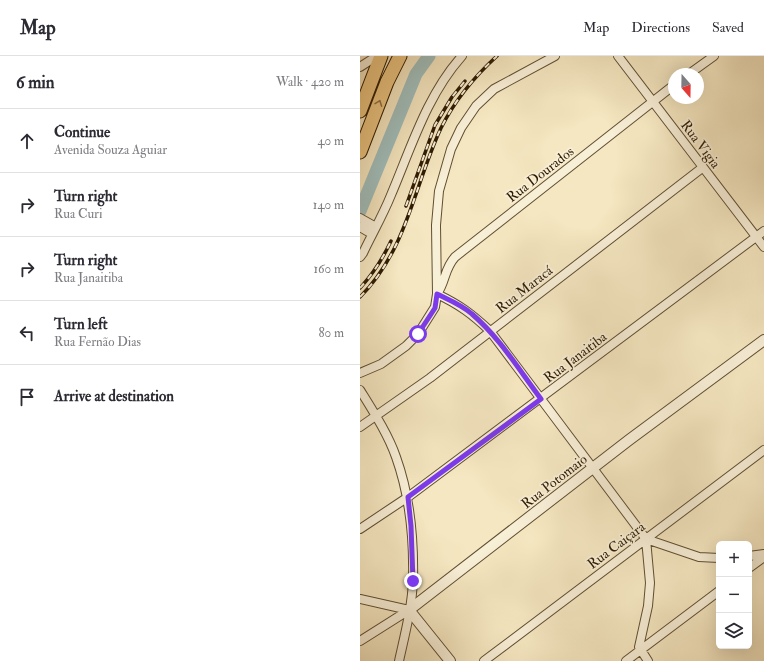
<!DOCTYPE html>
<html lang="en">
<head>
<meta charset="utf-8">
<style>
	:root { --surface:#fff; --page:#f7f7f7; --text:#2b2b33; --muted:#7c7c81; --line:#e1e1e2 }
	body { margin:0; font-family:"IM FELL Double Pica",serif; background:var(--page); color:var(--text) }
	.controls { position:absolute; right:12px; bottom:12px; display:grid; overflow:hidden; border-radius:6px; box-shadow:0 4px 16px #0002 }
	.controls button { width:36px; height:36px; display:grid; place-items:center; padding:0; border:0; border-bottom:1px solid var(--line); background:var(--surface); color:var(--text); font:20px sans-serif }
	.compass { position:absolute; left:308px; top:12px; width:36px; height:36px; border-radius:50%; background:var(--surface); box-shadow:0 4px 16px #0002; rotate:160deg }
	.stop { position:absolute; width:12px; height:12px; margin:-9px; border:3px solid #7c3aed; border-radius:50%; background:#fff }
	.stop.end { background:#7c3aed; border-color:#fff; box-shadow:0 1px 4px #0008 }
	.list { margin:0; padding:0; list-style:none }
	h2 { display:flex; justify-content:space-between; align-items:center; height:52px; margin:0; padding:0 16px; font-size:17px }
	h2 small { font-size:13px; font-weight:400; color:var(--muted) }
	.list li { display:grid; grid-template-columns:26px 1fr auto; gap:12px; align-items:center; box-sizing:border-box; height:64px; padding:0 16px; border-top:1px solid var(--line) }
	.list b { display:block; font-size:15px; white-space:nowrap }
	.list p { margin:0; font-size:13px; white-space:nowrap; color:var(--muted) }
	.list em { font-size:13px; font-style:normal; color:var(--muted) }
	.icon { flex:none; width:22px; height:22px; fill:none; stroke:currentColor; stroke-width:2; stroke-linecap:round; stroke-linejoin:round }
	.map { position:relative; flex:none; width:404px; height:605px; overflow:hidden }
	header { display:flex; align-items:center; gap:24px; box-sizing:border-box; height:56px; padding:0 20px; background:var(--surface); border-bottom:1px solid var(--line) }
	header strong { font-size:19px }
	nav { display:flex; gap:22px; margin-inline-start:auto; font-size:14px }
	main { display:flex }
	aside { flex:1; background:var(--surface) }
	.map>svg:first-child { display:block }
</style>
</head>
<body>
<header>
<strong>Map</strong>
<nav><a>Map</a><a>Directions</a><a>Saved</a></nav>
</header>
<main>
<aside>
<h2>6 min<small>Walk · 420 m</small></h2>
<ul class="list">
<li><svg class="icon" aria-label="ahead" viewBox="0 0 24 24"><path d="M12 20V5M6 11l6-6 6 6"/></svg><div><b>Continue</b><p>Avenida Souza Aguiar</p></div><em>40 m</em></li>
<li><svg class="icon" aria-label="right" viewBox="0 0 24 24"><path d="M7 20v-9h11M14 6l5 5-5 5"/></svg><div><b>Turn right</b><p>Rua Curi</p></div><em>140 m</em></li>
<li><svg class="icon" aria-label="right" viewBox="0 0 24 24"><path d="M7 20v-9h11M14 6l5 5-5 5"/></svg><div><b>Turn right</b><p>Rua Janaitiba</p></div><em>160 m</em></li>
<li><svg class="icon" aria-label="left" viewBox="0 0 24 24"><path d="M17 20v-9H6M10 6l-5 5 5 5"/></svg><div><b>Turn left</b><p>Rua Fernão Dias</p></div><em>80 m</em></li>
<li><svg class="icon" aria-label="arrive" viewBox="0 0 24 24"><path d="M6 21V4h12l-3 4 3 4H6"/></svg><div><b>Arrive at destination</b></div></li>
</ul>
</aside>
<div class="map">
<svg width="404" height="605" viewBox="0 0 404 605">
	<rect width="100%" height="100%" fill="#f5e7c1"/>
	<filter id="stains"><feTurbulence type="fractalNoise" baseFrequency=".005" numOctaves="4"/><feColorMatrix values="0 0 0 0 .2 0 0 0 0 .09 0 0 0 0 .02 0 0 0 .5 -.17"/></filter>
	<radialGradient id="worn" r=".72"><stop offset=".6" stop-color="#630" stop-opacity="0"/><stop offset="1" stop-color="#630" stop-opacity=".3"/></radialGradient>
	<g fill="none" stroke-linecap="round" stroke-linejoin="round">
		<!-- river -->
		<path stroke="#a0bebc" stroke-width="13" d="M 0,155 L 56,18 L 69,0"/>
		<defs>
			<path id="minor" d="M 258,0 L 404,191
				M 0,11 L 17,0
				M 329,18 L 354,0
				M 0,162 L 16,171
				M 0,171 L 12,178
				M 0,201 L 3,197 C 12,178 23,159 31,139 C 51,92 67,39 102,0
				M 0,317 L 21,308 L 46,290 L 58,278 L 75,251 L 77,238 L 76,169 L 79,135 L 91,93 L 101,72 L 116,50 L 134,33 L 195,0
				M 0,334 C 13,355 28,378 36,401 C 50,440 54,482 53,524 C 52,551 45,578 39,605
				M 0,371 L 70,322 L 342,112
				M 0,473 L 48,441 L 404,175
				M 286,483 L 130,275 C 112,258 100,249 77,238 C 86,225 84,213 95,201 L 314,29
				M 286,483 L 290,527 L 288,550 L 279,591 L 288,605
				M 286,483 L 339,501 L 359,502
				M 389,500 L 404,498
				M 389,512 L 404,501
				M 0,543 L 49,554
				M 0,585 L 49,554
				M 124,605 L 404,394
				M 266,605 L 359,535"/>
			<path id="tertiary" d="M 90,605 L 49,554 L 269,384 L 404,284"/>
			<path id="primary" d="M 0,55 L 21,0
				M 0,96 L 27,26 L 40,0"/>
		</defs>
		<!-- minor casing -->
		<use href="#minor" stroke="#604f32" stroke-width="10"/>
		<!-- tertiary casing -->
		<use href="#tertiary" stroke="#604f32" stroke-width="12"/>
		<!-- primary casing -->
		<use href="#primary" stroke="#2f1c02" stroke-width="15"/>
		<!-- minor -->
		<use href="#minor" stroke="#f8efd7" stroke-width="8"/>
		<!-- tertiary -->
		<use href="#tertiary" stroke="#f8efd7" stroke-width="10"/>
		<!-- primary -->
		<use href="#primary" stroke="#eac480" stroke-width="13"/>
		<defs>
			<path id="rail" d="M 46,150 L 75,69 L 92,41 L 105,25
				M 0,232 C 13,218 23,202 31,185
				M 0,241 C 47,194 54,130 81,72 C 95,44 114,21 137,0"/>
		</defs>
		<!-- rail casing -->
		<use href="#rail" stroke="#2f1c02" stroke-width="3.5"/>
		<!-- rail -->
		<use href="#rail" stroke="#f8efd7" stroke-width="2" stroke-dasharray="6" stroke-linecap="butt"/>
	</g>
	<!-- one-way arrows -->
	<defs><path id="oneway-chevron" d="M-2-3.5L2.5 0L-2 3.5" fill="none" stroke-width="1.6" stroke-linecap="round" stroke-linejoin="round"/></defs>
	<use stroke="#8c7041" href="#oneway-chevron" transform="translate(19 47) rotate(-69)"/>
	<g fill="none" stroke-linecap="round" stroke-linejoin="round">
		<!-- route -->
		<path stroke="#7c3aed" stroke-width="5" d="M 53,525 L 51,470 L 48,441 L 181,343 C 159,314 140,282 112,258 C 102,249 89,244 77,238 L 75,252 L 58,278"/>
	</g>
	<g text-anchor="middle" stroke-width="3.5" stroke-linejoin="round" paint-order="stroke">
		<!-- street labels -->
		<g font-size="14" fill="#2f1c02" stroke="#f8efd7">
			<text transform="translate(341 88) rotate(53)" y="5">Rua Vigia</text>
			<text transform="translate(180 118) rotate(-38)" y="5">Rua Dourados</text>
			<text transform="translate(164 233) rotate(-38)" y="5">Rua Maracá</text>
			<text transform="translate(215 301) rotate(-37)" y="5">Rua Janaitiba</text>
			<text transform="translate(194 425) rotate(-38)" y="5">Rua Potomaio</text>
			<text transform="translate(256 489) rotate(-37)" y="5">Rua Caiçara</text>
		</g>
	</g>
	<rect width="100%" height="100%" filter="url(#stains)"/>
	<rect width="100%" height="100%" fill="url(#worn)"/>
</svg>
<div class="controls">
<button>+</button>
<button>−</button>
<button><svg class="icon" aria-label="layers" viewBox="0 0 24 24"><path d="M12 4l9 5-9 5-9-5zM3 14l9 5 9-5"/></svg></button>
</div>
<svg class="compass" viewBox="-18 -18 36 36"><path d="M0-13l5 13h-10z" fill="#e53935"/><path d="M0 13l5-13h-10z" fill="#7c7c81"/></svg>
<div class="stop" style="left:58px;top:278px"></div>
<div class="stop end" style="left:53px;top:525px"></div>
</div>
</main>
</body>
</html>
